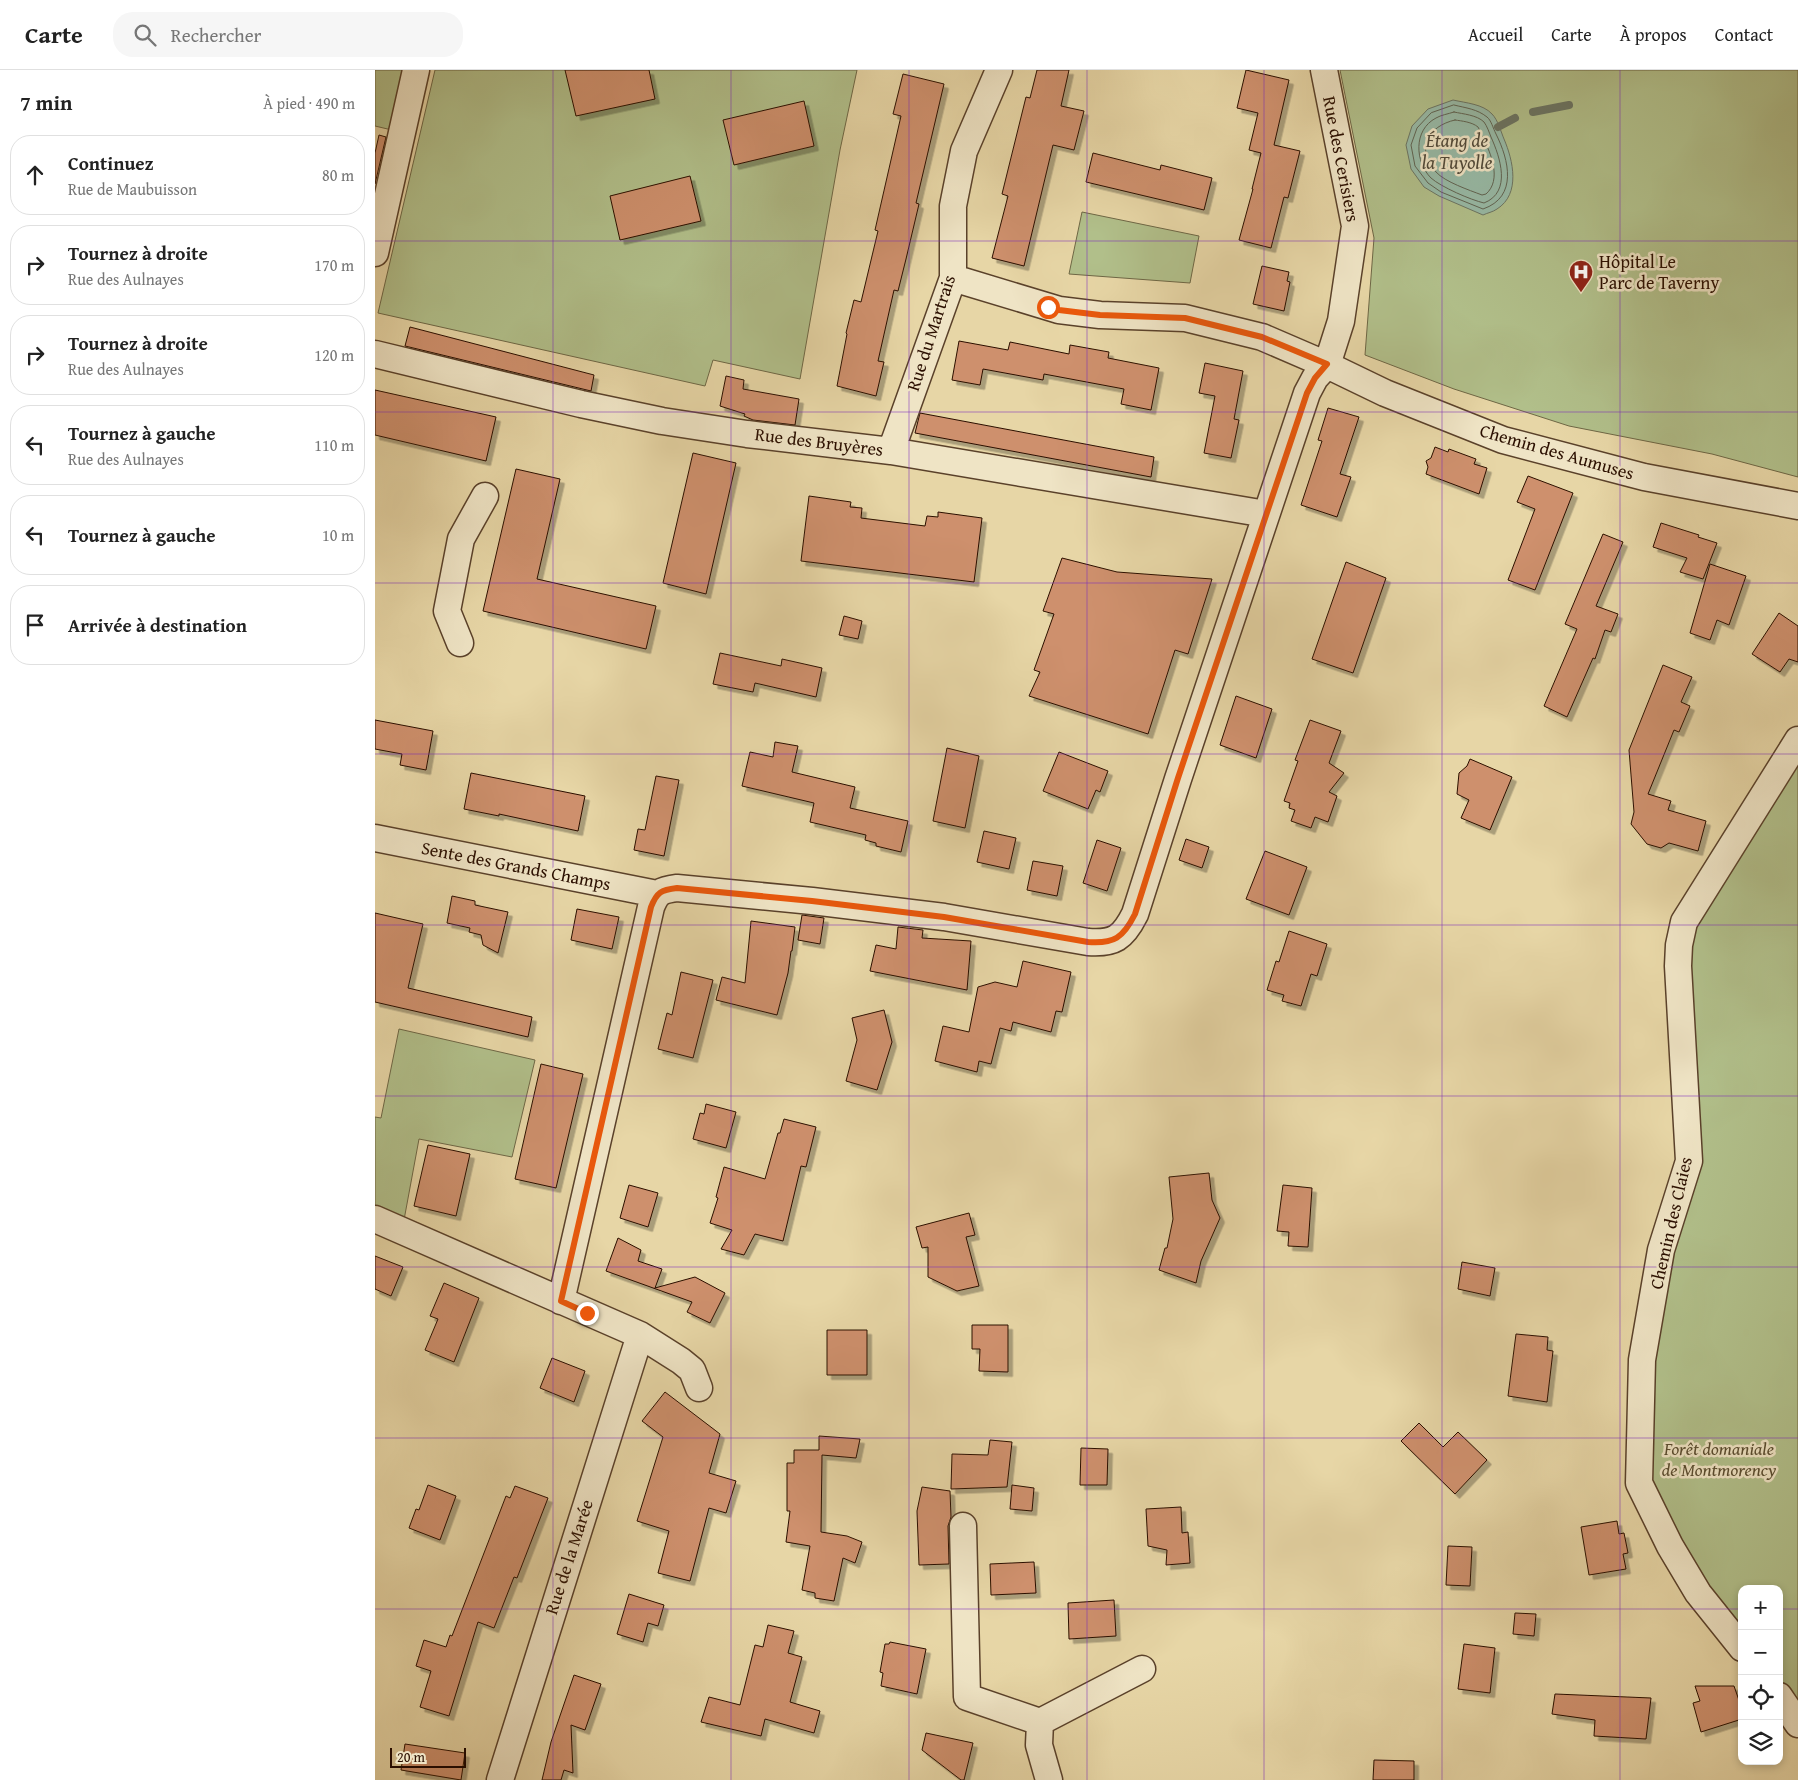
<!DOCTYPE html>
<html lang="fr">
<head>
<meta charset="utf-8">
<style>
	:root { --surface:#fff; --page:#f6f6f6; --text:#222; --muted:#767676; --line:#e0e0e0 }
	body { margin:0; font-family:"Gentium Book Plus",serif; background:var(--page); color:var(--text) }
	.controls { position:absolute; right:15px; bottom:15px; display:grid; overflow:hidden; border-radius:10px; box-shadow:0 2px 8px #0003 }
	.controls button { width:45px; height:45px; display:grid; place-items:center; padding:0; border:0; border-bottom:1px solid var(--line); background:var(--surface); color:var(--text); font:25px sans-serif }
	.scale { position:absolute; left:15px; bottom:12px; width:76px; box-sizing:border-box; padding-left:5px; border:2px solid #2b0f00; border-top:0; font-size:14px; line-height:18px; white-space:nowrap; color:#2b0f00; -webkit-text-stroke:4px #efe4c5; paint-order:stroke }
	.stop { position:absolute; width:15px; height:15px; margin:-11px; border:4px solid #ea580c; border-radius:50%; background:#fff }
	.stop.end { background:#ea580c; border-color:#fff; box-shadow:0 1px 5px #0008 }
	.list { margin:0; padding:0; list-style:none }
	h2 { display:flex; justify-content:space-between; align-items:center; height:65px; margin:0; padding:0 20px; font-size:21px }
	h2 small { font-size:16px; font-weight:400; color:var(--muted) }
	.list li { display:grid; grid-template-columns:32px 1fr auto; gap:15px; align-items:center; box-sizing:border-box; height:80px; margin:0 10px 10px; padding:0 10px; border:1px solid var(--line); border-radius:20px }
	.list b { display:block; font-size:19px; white-space:nowrap }
	.list p { margin:0; font-size:16px; white-space:nowrap; color:var(--muted) }
	.list em { font-size:16px; font-style:normal; color:var(--muted) }
	.icon { flex:none; width:28px; height:28px; fill:none; stroke:currentColor; stroke-width:2; stroke-linecap:round; stroke-linejoin:round }
	.map { position:relative; flex:none; width:1423px; height:1710px; overflow:hidden }
	header { display:flex; align-items:center; gap:30px; box-sizing:border-box; height:70px; padding:0 25px; background:var(--surface); border-bottom:1px solid var(--line) }
	header strong { font-size:24px }
	nav { display:flex; gap:28px; margin-inline-start:auto; font-size:18px }
	.search { width:350px; height:45px; background:var(--page); display:flex; align-items:center; gap:12px; box-sizing:border-box; padding:0 18px; border-radius:20px; color:var(--muted); font-size:19px }
	main { display:flex }
	aside { flex:1; background:var(--surface) }
	.map>svg:first-child { display:block }
</style>
</head>
<body>
<header>
<strong>Carte</strong>
<div class="search"><svg class="icon" aria-label="search" viewBox="0 0 24 24"><circle cx="10" cy="10" r="6"/><path d="M15 15l6 6"/></svg>Rechercher</div>
<nav><a>Accueil</a><a>Carte</a><a>À propos</a><a>Contact</a></nav>
</header>
<main>
<aside>
<h2>7 min<small>À pied · 490 m</small></h2>
<ul class="list">
<li><svg class="icon" aria-label="ahead" viewBox="0 0 24 24"><path d="M12 20V5M6 11l6-6 6 6"/></svg><div><b>Continuez</b><p>Rue de Maubuisson</p></div><em>80 m</em></li>
<li><svg class="icon" aria-label="right" viewBox="0 0 24 24"><path d="M7 20v-9h11M14 6l5 5-5 5"/></svg><div><b>Tournez à droite</b><p>Rue des Aulnayes</p></div><em>170 m</em></li>
<li><svg class="icon" aria-label="right" viewBox="0 0 24 24"><path d="M7 20v-9h11M14 6l5 5-5 5"/></svg><div><b>Tournez à droite</b><p>Rue des Aulnayes</p></div><em>120 m</em></li>
<li><svg class="icon" aria-label="left" viewBox="0 0 24 24"><path d="M17 20v-9H6M10 6l-5 5 5 5"/></svg><div><b>Tournez à gauche</b><p>Rue des Aulnayes</p></div><em>110 m</em></li>
<li><svg class="icon" aria-label="left" viewBox="0 0 24 24"><path d="M17 20v-9H6M10 6l-5 5 5 5"/></svg><div><b>Tournez à gauche</b></div><em>10 m</em></li>
<li><svg class="icon" aria-label="arrive" viewBox="0 0 24 24"><path d="M6 21V4h12l-3 4 3 4H6"/></svg><div><b>Arrivée à destination</b></div></li>
</ul>
</aside>
<div class="map">
<svg width="1423" height="1710" viewBox="0 0 1423 1710">
	<defs>
		<filter id="shadow"><feDropShadow dx="4.5" dy="4.5" stdDeviation="0" flood-color="#0004"/></filter>
	</defs>
	<rect width="100%" height="100%" fill="#e7d6a6"/>
	<filter id="stains"><feTurbulence type="fractalNoise" baseFrequency=".004" numOctaves="4"/><feColorMatrix values="0 0 0 0 .2 0 0 0 0 .09 0 0 0 0 .02 0 0 0 .5 -.17"/></filter>
	<radialGradient id="worn" r=".72"><stop offset=".6" stop-color="#630" stop-opacity="0"/><stop offset="1" stop-color="#630" stop-opacity=".3"/></radialGradient>
	<!-- green -->
	<path fill="#b1bf8a" stroke="#6e6745" d="M 0,0 L 34,0 L 21,61 L 0,56 Z
		M 60,0 L 482,0 L 465,80 L 425,309 L 338,290 L 330,316 L 3,243 Z
		M 965,0 L 1423,0 L 1423,407 L 1337,384 L 1194,356 L 1079,319 L 990,285 L 999,168 Z
		M 707,142 L 824,166 L 815,213 L 694,204 Z
		M 1423,671 L 1423,1654 L 1404,1627 L 1404,1519 L 1367,1519 L 1367,1574 L 1264,1413 L 1268,1291 L 1311,1101 L 1304,875 Z
		M 24,959 L 160,990 L 137,1087 L 44,1069 L 29,1150 L 0,1136 L 0,1047 L 6,1048 Z"/>
	<!-- water -->
	<path fill="#97b9a5" stroke="#6c7563" d="M 1078,30 C 1091,33 1108,34 1117,44 C 1123,50 1126,62 1129,69 C 1138,90 1146,124 1122,139 C 1118,142 1112,143 1108,145 L 1064,126 L 1049,117 L 1036,99 L 1031,75 L 1037,56 L 1053,39 Z"/>
	<g fill="none" stroke-linecap="round" stroke-linejoin="round">
		<!-- shore -->
		<path stroke="#616452" stroke-width="1" d="M 1079,35 C 1091,38 1102,39 1112,47 C 1116,50 1118,58 1121,64 C 1134,90 1143,127 1108,139 L 1066,122 L 1053,113 L 1040,96 L 1036,75 L 1042,58 L 1056,43 Z
			M 1079,42 C 1088,44 1102,45 1109,52 C 1112,56 1114,62 1116,67 C 1125,87 1137,122 1109,133 C 1096,130 1066,117 1056,108 C 1040,92 1038,60 1061,48 C 1066,45 1073,44 1079,42 Z
			M 1080,50 C 1087,51 1097,52 1103,57 C 1105,60 1106,65 1108,68 C 1116,83 1127,110 1111,124 L 1107,125 C 1094,120 1070,112 1061,102 C 1040,79 1053,56 1080,50 Z"/>
		<!-- stream -->
		<path stroke="#6c7563" stroke-width="8" d="M 1158,42 L 1194,35
			M 1123,57 L 1140,48"/>
	</g>
	<!-- building -->
	<path fill="#ce906d" stroke="#2b0f00" filter="url(#shadow)" d="M 190,0 L 274,0 L 280,29 L 201,46 Z
		M 662,0 L 694,0 L 686,36 L 709,41 L 699,80 L 678,75 L 649,196 L 617,188 L 633,126 L 627,124 L 651,27 L 655,28 Z
		M 871,0 L 914,10 L 899,75 L 925,81 L 913,128 L 909,127 L 896,178 L 864,170 L 878,119 L 877,119 L 886,83 L 874,80 L 883,43 L 862,38 Z
		M 528,4 L 569,14 L 541,133 L 544,134 L 531,189 L 523,221 L 519,220 L 503,291 L 509,292 L 501,326 L 462,316 L 472,264 L 471,263 L 479,230 L 486,232 L 503,161 L 500,160 L 526,46 L 518,44 Z
		M 429,31 L 439,76 L 359,95 L 348,50 Z
		M 4,65 L 11,67 L 0,114 L 0,83 Z
		M 718,83 L 785,100 L 786,95 L 837,108 L 829,140 L 711,112 Z
		M 315,106 L 326,151 L 245,170 L 235,126 Z
		M 887,196 L 914,202 L 912,211 L 915,212 L 909,241 L 878,234 Z
		M 35,257 L 219,305 L 216,321 L 30,276 Z
		M 584,271 L 633,280 L 635,272 L 694,284 L 695,275 L 734,282 L 733,288 L 784,298 L 776,340 L 746,334 L 749,319 L 669,304 L 668,310 L 608,299 L 605,315 L 577,310 Z
		M 830,293 L 868,301 L 859,349 L 864,350 L 856,388 L 829,383 L 840,326 L 824,323 Z
		M 351,306 L 369,310 L 368,319 L 424,329 L 420,355 L 378,350 L 369,346 L 370,344 L 345,336 Z
		M 0,320 L 121,347 L 111,391 L 0,365 Z
		M 953,338 L 984,347 L 965,404 L 976,407 L 962,447 L 926,435 L 947,371 L 943,370 Z
		M 545,343 L 779,387 L 776,407 L 540,363 Z
		M 1060,377 L 1073,382 L 1074,379 L 1101,389 L 1099,394 L 1112,398 L 1104,424 L 1051,404 L 1053,397 L 1051,391 L 1056,388 Z
		M 318,383 L 361,393 L 331,524 L 288,513 Z
		M 141,399 L 185,409 L 162,509 L 281,536 L 271,579 L 108,541 Z
		M 1153,406 L 1198,423 L 1160,520 L 1133,510 L 1160,439 L 1142,432 Z
		M 434,426 L 476,432 L 475,437 L 487,438 L 486,448 L 550,456 L 552,446 L 563,447 L 563,442 L 607,448 L 599,512 L 426,491 Z
		M 1286,453 L 1324,465 L 1323,467 L 1342,473 L 1328,509 L 1305,502 L 1312,488 L 1278,477 Z
		M 1228,464 L 1248,472 L 1221,536 L 1243,544 L 1236,562 L 1230,560 L 1220,589 L 1218,588 L 1192,647 L 1169,636 L 1202,559 L 1190,554 Z
		M 687,488 L 742,502 L 837,509 L 813,584 L 800,580 L 773,664 L 654,626 L 665,602 L 659,600 L 679,544 L 668,541 Z
		M 971,492 L 1011,508 L 978,603 L 937,589 Z
		M 1335,494 L 1371,506 L 1354,555 L 1342,550 L 1335,570 L 1315,563 Z
		M 1404,543 L 1423,556 L 1423,592 L 1414,589 L 1405,602 L 1377,584 Z
		M 469,546 L 487,551 L 483,569 L 464,565 Z
		M 345,583 L 406,596 L 407,589 L 447,598 L 441,627 L 380,613 L 378,622 L 338,614 Z
		M 1288,595 L 1317,607 L 1306,632 L 1315,636 L 1304,662 L 1299,660 L 1273,724 L 1296,731 L 1293,740 L 1331,751 L 1323,781 L 1294,773 L 1286,778 L 1272,774 L 1256,754 L 1259,742 L 1254,680 Z
		M 861,626 L 897,639 L 881,688 L 845,675 Z
		M 0,650 L 58,661 L 51,700 L 25,695 L 27,684 L 0,679 Z
		M 935,650 L 966,661 L 954,693 L 969,703 L 954,722 L 962,726 L 953,752 L 940,747 L 936,758 L 916,751 L 920,740 L 914,738 L 915,733 L 909,731 L 923,691 L 920,690 Z
		M 400,672 L 423,676 L 417,702 L 480,717 L 475,738 L 533,751 L 526,782 L 501,776 L 501,773 L 490,770 L 491,765 L 435,752 L 439,733 L 367,716 L 375,682 L 398,687 Z
		M 572,678 L 604,686 L 590,758 L 558,751 Z
		M 684,682 L 733,701 L 725,722 L 721,720 L 713,739 L 668,721 Z
		M 1095,689 L 1137,707 L 1115,760 L 1086,748 L 1094,730 L 1082,724 L 1084,703 L 1092,696 Z
		M 96,703 L 210,726 L 203,761 L 124,744 L 124,746 L 89,739 Z
		M 281,706 L 304,710 L 289,786 L 259,780 L 263,759 L 270,760 Z
		M 609,761 L 641,768 L 634,799 L 602,792 Z
		M 811,769 L 834,777 L 827,798 L 804,790 Z
		M 722,770 L 746,778 L 732,821 L 708,813 Z
		M 890,781 L 932,797 L 914,845 L 871,829 Z
		M 658,791 L 688,796 L 682,826 L 652,820 Z
		M 77,826 L 100,831 L 100,835 L 133,842 L 123,883 L 108,875 L 106,865 L 94,862 L 95,858 L 72,853 Z
		M 202,839 L 244,847 L 237,879 L 196,870 Z
		M 0,843 L 48,854 L 33,918 L 157,947 L 153,967 L 0,932 Z
		M 427,845 L 449,848 L 445,874 L 423,870 Z
		M 376,851 L 420,857 L 417,881 L 416,881 L 413,903 L 402,945 L 341,930 L 347,907 L 370,913 Z
		M 523,857 L 548,860 L 547,868 L 596,871 L 592,920 L 495,901 L 501,875 L 521,879 Z
		M 914,861 L 952,874 L 942,906 L 936,904 L 926,936 L 907,931 L 909,925 L 892,920 L 901,891 L 904,892 Z
		M 648,891 L 696,902 L 687,942 L 681,941 L 676,962 L 638,952 L 636,961 L 625,958 L 616,994 L 604,991 L 602,1002 L 560,991 L 568,956 L 594,962 L 603,917 L 620,912 L 642,917 Z
		M 306,902 L 338,910 L 318,988 L 283,979 L 292,943 L 297,945 Z
		M 509,940 L 517,972 L 502,1020 L 471,1011 L 482,970 L 477,948 Z
		M 166,994 L 208,1004 L 181,1118 L 140,1109 Z
		M 331,1034 L 361,1042 L 351,1078 L 318,1069 L 325,1043 L 329,1044 Z
		M 409,1049 L 441,1057 L 431,1097 L 426,1096 L 408,1171 L 380,1164 L 369,1185 L 346,1179 L 357,1160 L 335,1153 L 343,1128 L 341,1127 L 349,1097 L 390,1109 L 403,1063 L 405,1063 Z
		M 53,1075 L 95,1084 L 81,1146 L 39,1136 Z
		M 834,1103 L 837,1130 L 845,1148 L 826,1191 L 821,1213 L 784,1200 L 790,1178 L 792,1178 L 798,1149 L 794,1107 Z
		M 254,1115 L 283,1123 L 273,1157 L 245,1148 Z
		M 908,1115 L 937,1118 L 933,1177 L 913,1176 L 914,1162 L 902,1161 Z
		M 594,1143 L 600,1165 L 591,1167 L 604,1216 L 582,1221 L 553,1207 L 553,1177 L 547,1178 L 541,1157 Z
		M 243,1168 L 266,1180 L 263,1191 L 287,1199 L 280,1218 L 320,1207 L 350,1223 L 335,1253 L 312,1242 L 317,1232 L 231,1201 Z
		M 0,1186 L 28,1197 L 16,1226 L 0,1219 Z
		M 1087,1192 L 1120,1198 L 1115,1226 L 1083,1219 Z
		M 69,1213 L 104,1228 L 79,1292 L 50,1280 L 63,1249 L 55,1246 Z
		M 597,1255 L 633,1255 L 633,1302 L 604,1301 L 605,1279 L 597,1279 Z
		M 452,1260 L 492,1260 L 492,1305 L 452,1305 Z
		M 1141,1264 L 1173,1267 L 1172,1280 L 1178,1281 L 1172,1332 L 1133,1326 Z
		M 177,1288 L 210,1301 L 199,1332 L 165,1318 Z
		M 290,1322 L 345,1364 L 334,1403 L 361,1411 L 351,1443 L 334,1438 L 315,1511 L 283,1503 L 294,1461 L 262,1451 L 288,1367 L 267,1351 Z
		M 1044,1353 L 1068,1377 L 1083,1362 L 1112,1390 L 1080,1424 L 1026,1371 Z
		M 444,1366 L 485,1369 L 481,1388 L 447,1385 L 446,1462 L 472,1466 L 487,1472 L 480,1493 L 468,1488 L 459,1531 L 440,1528 L 440,1523 L 427,1520 L 435,1476 L 411,1472 L 415,1441 L 412,1441 L 412,1393 L 419,1393 L 419,1380 L 444,1380 Z
		M 615,1370 L 637,1372 L 632,1417 L 576,1419 L 577,1384 L 613,1385 Z
		M 706,1378 L 733,1379 L 732,1415 L 705,1415 Z
		M 53,1415 L 81,1426 L 65,1470 L 34,1458 L 41,1439 L 44,1440 Z
		M 637,1415 L 659,1418 L 657,1441 L 635,1439 Z
		M 140,1416 L 173,1428 L 142,1508 L 139,1507 L 119,1558 L 103,1552 L 74,1646 L 45,1637 L 56,1601 L 41,1596 L 49,1570 L 71,1577 L 75,1565 L 77,1566 L 131,1426 L 135,1428 Z
		M 547,1417 L 575,1421 L 576,1447 L 573,1456 L 574,1494 L 544,1495 L 542,1441 Z
		M 806,1437 L 807,1463 L 813,1462 L 815,1493 L 791,1495 L 792,1480 L 773,1476 L 771,1439 Z
		M 1242,1451 L 1244,1464 L 1249,1463 L 1253,1483 L 1248,1484 L 1251,1499 L 1214,1505 L 1206,1457 Z
		M 1073,1476 L 1097,1477 L 1095,1516 L 1071,1515 Z
		M 659,1492 L 661,1523 L 616,1525 L 615,1494 Z
		M 254,1524 L 289,1535 L 283,1556 L 273,1553 L 268,1572 L 242,1564 Z
		M 739,1530 L 741,1566 L 694,1569 L 693,1533 Z
		M 1140,1543 L 1161,1544 L 1159,1566 L 1138,1564 Z
		M 393,1555 L 419,1561 L 413,1583 L 427,1587 L 415,1632 L 445,1641 L 439,1663 L 390,1649 L 386,1666 L 326,1652 L 334,1627 L 365,1635 L 380,1575 L 388,1577 Z
		M 515,1572 L 551,1579 L 542,1624 L 506,1616 L 508,1603 L 505,1602 L 510,1574 L 514,1574 Z
		M 1089,1574 L 1120,1578 L 1115,1623 L 1083,1619 Z
		M 199,1605 L 226,1614 L 210,1660 L 196,1655 L 198,1703 L 189,1700 L 186,1710 L 167,1710 L 176,1672 Z
		M 1320,1616 L 1359,1616 L 1367,1639 L 1367,1649 L 1326,1662 L 1318,1633 L 1325,1631 Z
		M 1180,1624 L 1276,1628 L 1271,1669 L 1219,1666 L 1220,1650 L 1177,1644 Z
		M 551,1663 L 598,1673 L 589,1710 L 586,1710 L 547,1680 Z
		M 30,1674 L 90,1683 L 86,1710 L 26,1700 Z
		M 999,1690 L 1039,1691 L 1039,1710 L 998,1710 Z"/>
	<g fill="none" stroke-linecap="round" stroke-linejoin="round">
		<defs>
			<path id="minor" d="M 0,183 L 41,0
				M 578,208 L 684,240 L 725,245 L 810,248 L 887,267 L 952,295 L 1010,323 L 1128,370 L 1269,407 L 1423,436
				M 0,284 L 206,334 L 287,351 L 372,364 L 516,381 L 891,444
				M 516,381 L 578,208 L 578,136 L 589,81 L 624,0
				M 85,573 L 72,541 L 86,469 L 110,426
				M 0,768 L 282,824
				M 0,1149 L 265,1265 L 306,1291 L 317,1300 L 324,1318
				M 186,1231 L 276,837 C 282,822 286,820 302,818 L 437,831 L 569,847 L 713,872 C 739,874 748,868 760,844 L 803,709 L 932,323 L 940,308 L 952,295 L 966,251 L 980,156 L 949,0
				M 588,1456 L 592,1627 L 665,1652
				M 1367,1578 L 1323,1523 L 1295,1476 L 1264,1413 L 1267,1290 L 1286,1180 L 1314,1091 L 1303,896 L 1304,875 L 1309,852 L 1423,670
				M 1404,1626 L 1423,1654
				M 125,1710 L 265,1265
				M 674,1710 L 664,1675 L 665,1652 L 767,1599"/>
		</defs>
		<!-- minor casing -->
		<use href="#minor" stroke="#5a412a" stroke-width="29"/>
		<!-- minor -->
		<use href="#minor" stroke="#efe4c5" stroke-width="26"/>
	</g>
	<g fill="none" stroke-linecap="round" stroke-linejoin="round">
		<!-- route -->
		<path stroke="#ea580c" stroke-width="6" d="M 212,1243 L 186,1231 L 276,837 C 282,822 286,820 302,818 L 437,831 L 569,847 L 713,872 C 739,874 748,868 760,844 L 803,708 L 932,323 L 940,308 L 952,294 L 887,267 L 810,248 L 725,245 L 684,240 L 673,237"/>
	</g>
	<!-- grid -->
	<path fill="none" stroke="#7b2cbf" stroke-width="1" stroke-opacity="0.55" d="M 178,0 L 178,1710M 356,0 L 356,1710M 534,0 L 534,1710M 712,0 L 712,1710M 889,0 L 889,1710M 1067,0 L 1067,1710M 1245,0 L 1245,1710M 0,171 L 1423,171M 0,342 L 1423,342M 0,513 L 1423,513M 0,684 L 1423,684M 0,855 L 1423,855M 0,1026 L 1423,1026M 0,1197 L 1423,1197M 0,1368 L 1423,1368M 0,1539 L 1367,1539M 1404,1539 L 1423,1539"/>
	<!-- icons -->
	<defs>
		<symbol id="hospital-pin" viewBox="-11 -11 22 30"><path d="M0 17L-7.5 6A9.5 9.5 0 1 1 7.5 6Z" fill="#8f2418" stroke="#efe4c5"/><path d="M-5-5h3v3.5h4V-5h3V5h-3V1.5h-4V5h-3Z" fill="#fff"/></symbol>
	</defs>
	<g fill-rule="evenodd">
		<use href="#hospital-pin" x="1192" y="188" width="28" height="38"/>
	</g>
	<g text-anchor="middle" stroke-width="5" stroke-linejoin="round" paint-order="stroke">
		<!-- street labels -->
		<g font-size="18" fill="#2b0f00" stroke="#efe4c5">
			<text transform="translate(966 89) rotate(79)" y="6">Rue des Cerisiers</text>
			<text transform="translate(556 263) rotate(-72)" y="6">Rue du Martrais</text>
			<text transform="translate(444 372) rotate(7)" y="6">Rue des Bruyères</text>
			<text transform="translate(1182 382) rotate(16)" y="6">Chemin des Aumuses</text>
			<text transform="translate(141 796) rotate(11)" y="6">Sente des Grands Champs</text>
			<text transform="translate(1296 1153) rotate(-77)" y="6">Chemin des Claies</text>
			<text transform="translate(194 1487) rotate(-72)" y="6">Rue de la Marée</text>
		</g>
		<!-- poi labels -->
		<g font-size="18" fill="#2b0f00" stroke="#efe4c5" text-anchor="start">
			<text x="1224" y="198">Hôpital Le<tspan x="1224" dy="21">Parc de Taverny</tspan></text>
		</g>
		<!-- park labels -->
		<g font-size="18" font-style="italic" fill="#5a4d30" stroke="#efe4c5">
			<text x="1344" y="1385">Forêt domaniale<tspan x="1344" dy="21">de Montmorency</tspan></text>
		</g>
		<!-- water labels -->
		<g font-size="19" font-style="italic" fill="#514a3a" stroke="#efe4c5">
			<text x="1082" y="77">Étang de<tspan x="1082" dy="22">la Tuyolle</tspan></text>
		</g>
	</g>
	<rect width="100%" height="100%" filter="url(#stains)"/>
	<rect width="100%" height="100%" fill="url(#worn)"/>
</svg>
<div class="controls">
<button>+</button>
<button>−</button>
<button><svg class="icon" aria-label="locate" viewBox="0 0 24 24"><circle cx="12" cy="12" r="6"/><path d="M12 2v4M12 18v4M2 12h4M18 12h4"/></svg></button>
<button><svg class="icon" aria-label="layers" viewBox="0 0 24 24"><path d="M12 4l9 5-9 5-9-5zM3 14l9 5 9-5"/></svg></button>
</div>
<div class="scale">20 m</div>
<div class="stop" style="left:673px;top:237px"></div>
<div class="stop end" style="left:212px;top:1243px"></div>
</div>
</main>
</body>
</html>
